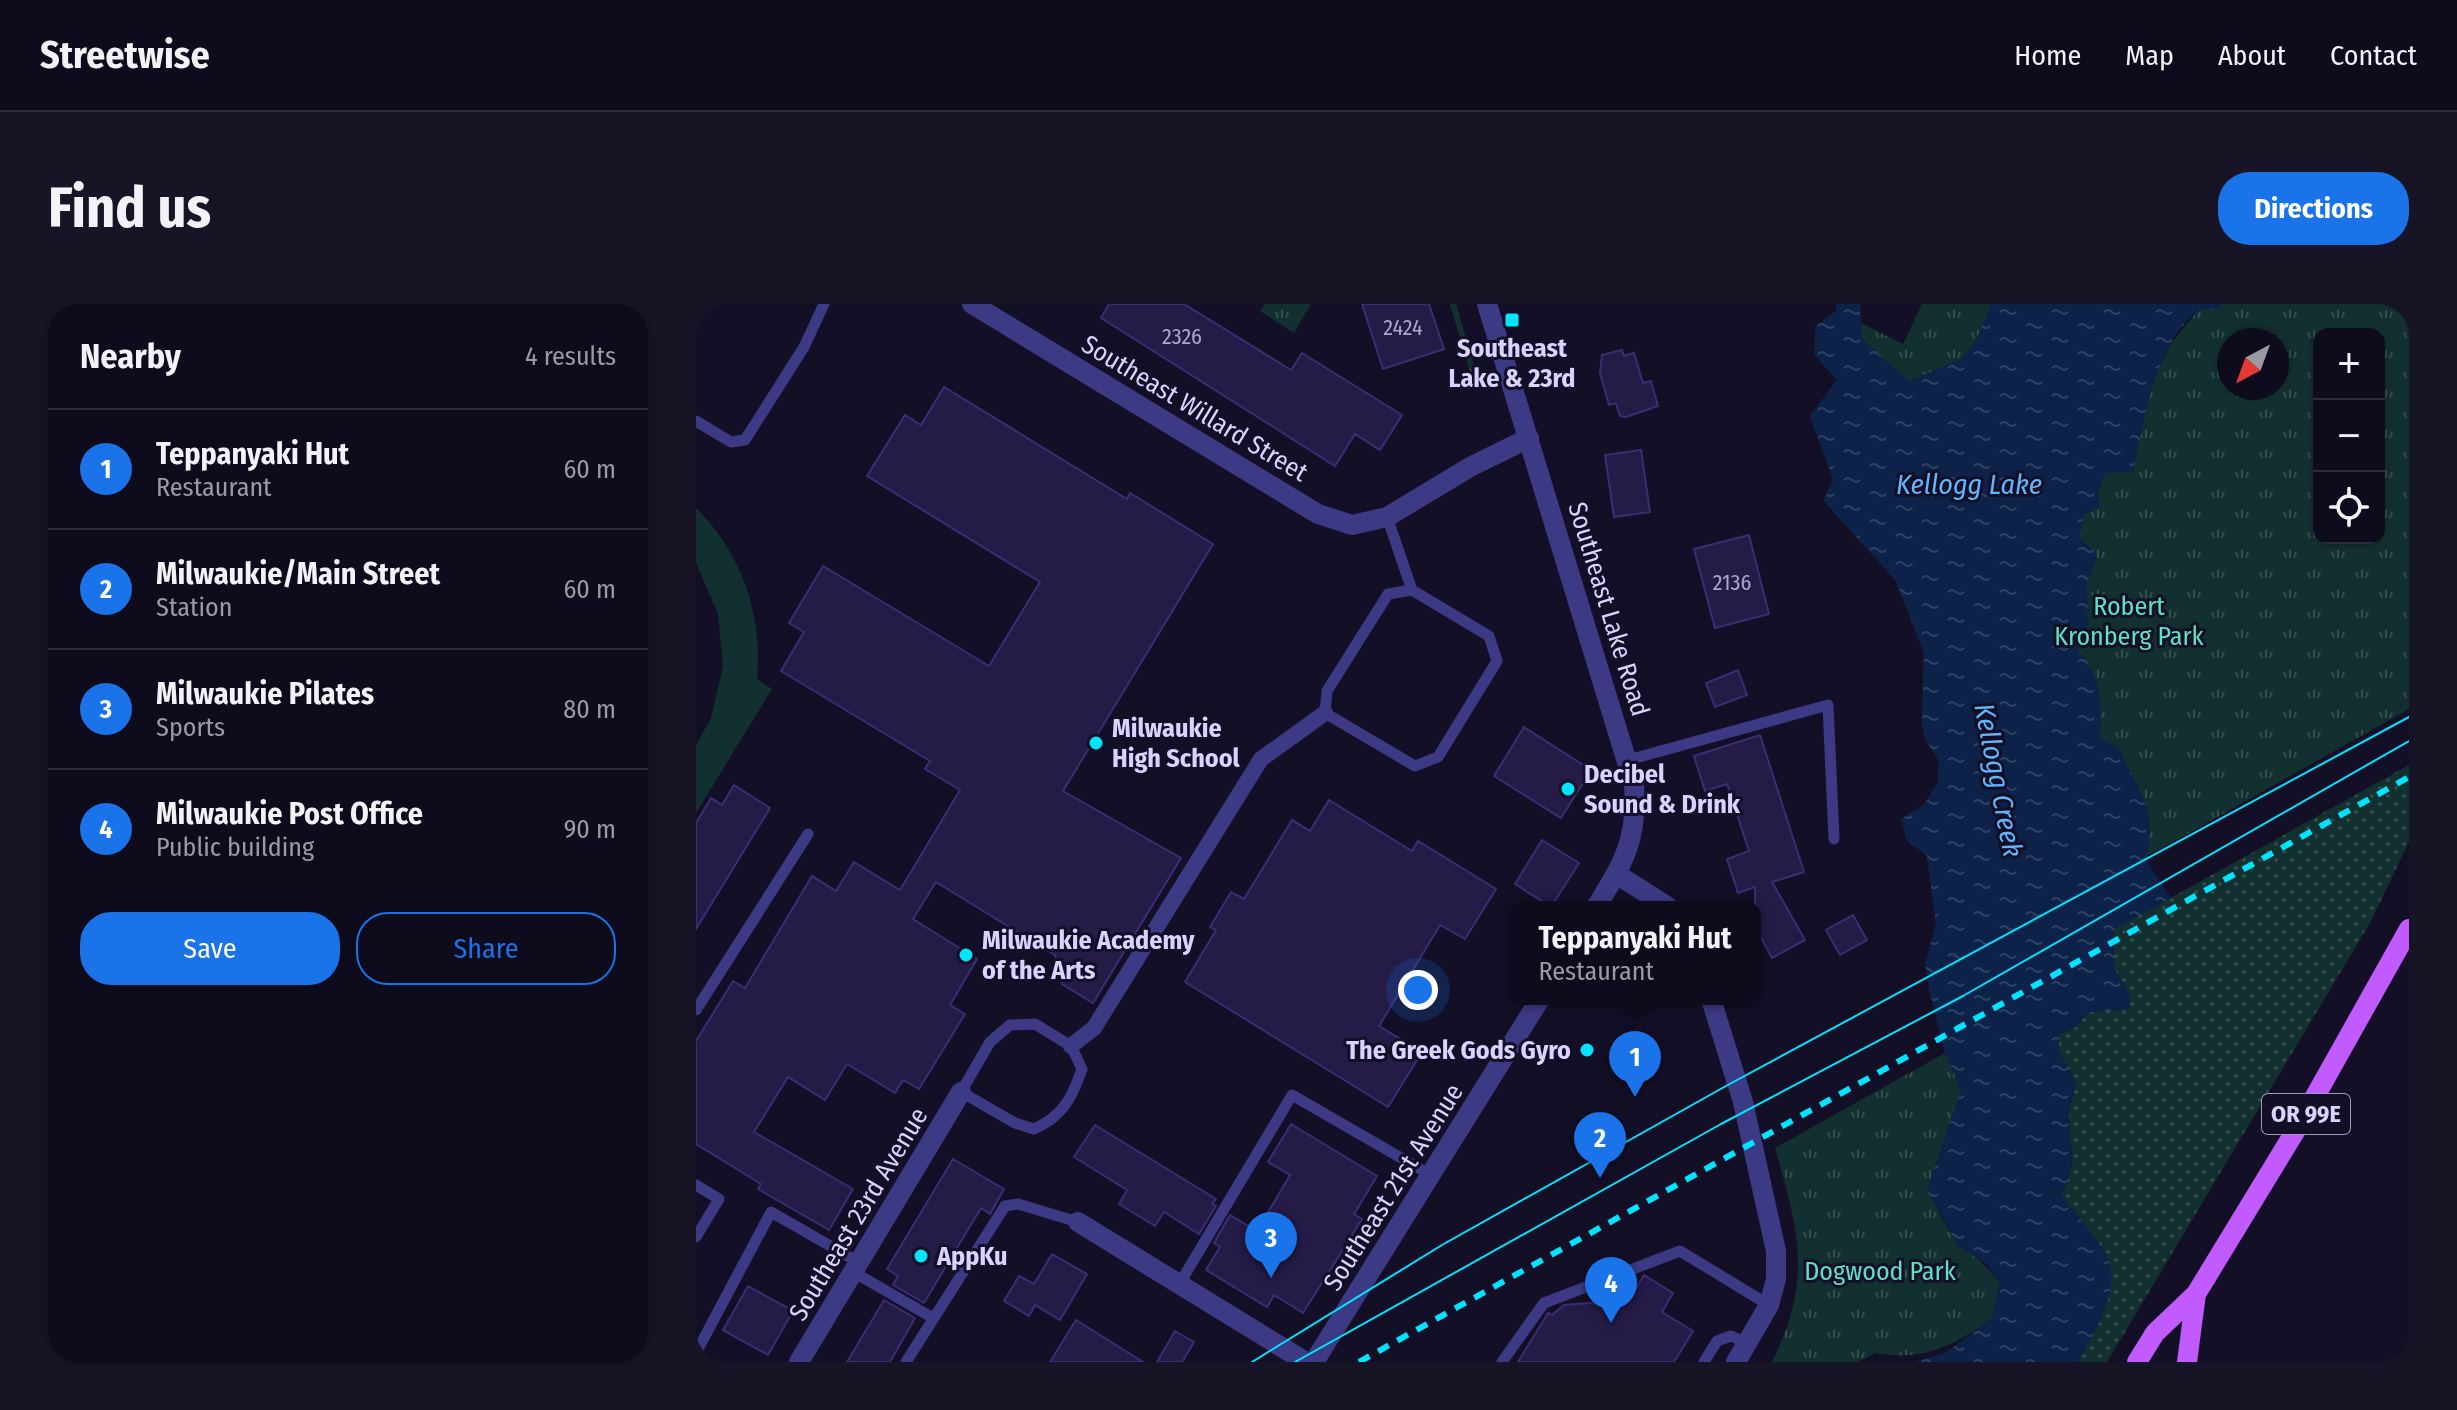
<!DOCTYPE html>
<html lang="en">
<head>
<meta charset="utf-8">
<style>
	:root { --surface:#0e0b1c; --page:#171425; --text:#f1f3f6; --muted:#9b9ba3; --line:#2e2b3b; --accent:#1a73e8 }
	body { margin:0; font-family:"Fira Sans Condensed",sans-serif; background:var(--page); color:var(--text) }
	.controls { position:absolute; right:24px; top:24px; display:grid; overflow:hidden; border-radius:16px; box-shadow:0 2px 6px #0004 }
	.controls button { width:72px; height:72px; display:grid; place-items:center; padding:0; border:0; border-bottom:2px solid var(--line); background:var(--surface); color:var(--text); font:40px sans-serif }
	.compass { position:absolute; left:1521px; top:24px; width:72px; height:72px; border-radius:50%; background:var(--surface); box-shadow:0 2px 6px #0004; rotate:221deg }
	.you { position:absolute; left:722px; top:686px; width:28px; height:28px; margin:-20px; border:6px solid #fff; border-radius:50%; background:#1a73e8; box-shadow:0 0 0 12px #1a73e833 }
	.badge { display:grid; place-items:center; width:52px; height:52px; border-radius:50%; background:var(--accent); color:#fff; font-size:26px; font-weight:700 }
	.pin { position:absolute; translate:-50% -66px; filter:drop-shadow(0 2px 4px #0008) }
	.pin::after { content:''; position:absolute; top:42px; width:28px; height:24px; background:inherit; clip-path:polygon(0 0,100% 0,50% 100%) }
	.popup { position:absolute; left:813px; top:597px; width:252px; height:104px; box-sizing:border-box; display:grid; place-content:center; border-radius:16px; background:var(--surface); filter:drop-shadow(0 2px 6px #0005); font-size:26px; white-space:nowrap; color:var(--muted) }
	.popup b { font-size:30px; color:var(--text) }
	.popup::after { content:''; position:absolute; left:50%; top:100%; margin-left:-16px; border:16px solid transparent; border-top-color:var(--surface) }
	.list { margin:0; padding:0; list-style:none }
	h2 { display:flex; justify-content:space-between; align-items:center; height:104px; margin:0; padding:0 32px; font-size:34px }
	h2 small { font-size:26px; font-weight:400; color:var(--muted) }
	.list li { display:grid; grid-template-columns:52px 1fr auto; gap:24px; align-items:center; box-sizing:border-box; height:120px; padding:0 32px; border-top:2px solid var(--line) }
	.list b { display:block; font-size:30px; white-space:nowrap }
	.list p { margin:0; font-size:26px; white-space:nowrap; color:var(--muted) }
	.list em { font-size:26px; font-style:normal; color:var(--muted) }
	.actions { display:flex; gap:16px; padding:24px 32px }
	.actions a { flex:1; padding:18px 0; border:2px solid var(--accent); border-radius:32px; text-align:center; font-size:28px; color:var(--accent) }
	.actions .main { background:var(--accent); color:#fff }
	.icon { flex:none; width:44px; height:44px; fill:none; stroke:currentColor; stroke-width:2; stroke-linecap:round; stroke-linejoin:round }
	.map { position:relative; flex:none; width:1713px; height:1058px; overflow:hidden; border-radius:32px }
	header { display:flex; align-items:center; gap:48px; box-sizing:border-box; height:112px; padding:0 40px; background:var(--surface); border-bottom:2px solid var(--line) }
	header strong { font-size:38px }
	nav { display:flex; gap:44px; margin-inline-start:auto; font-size:28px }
	.intro { display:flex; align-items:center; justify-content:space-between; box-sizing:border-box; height:192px; padding:0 48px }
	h1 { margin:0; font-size:56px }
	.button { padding:20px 36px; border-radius:32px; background:var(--accent); color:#fff; font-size:28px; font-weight:700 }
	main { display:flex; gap:48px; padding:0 48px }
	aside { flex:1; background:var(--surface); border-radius:32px; box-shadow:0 2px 6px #0004 }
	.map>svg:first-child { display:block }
</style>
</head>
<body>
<header>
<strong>Streetwise</strong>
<nav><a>Home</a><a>Map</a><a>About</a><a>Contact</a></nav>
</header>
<div class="intro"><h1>Find us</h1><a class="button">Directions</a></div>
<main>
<aside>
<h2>Nearby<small>4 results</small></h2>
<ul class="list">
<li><span class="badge">1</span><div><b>Teppanyaki Hut</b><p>Restaurant</p></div><em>60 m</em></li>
<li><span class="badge">2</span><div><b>Milwaukie/Main Street</b><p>Station</p></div><em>60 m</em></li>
<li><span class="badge">3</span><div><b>Milwaukie Pilates</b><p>Sports</p></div><em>80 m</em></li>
<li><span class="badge">4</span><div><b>Milwaukie Post Office</b><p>Public building</p></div><em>90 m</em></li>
</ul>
<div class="actions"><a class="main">Save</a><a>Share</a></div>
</aside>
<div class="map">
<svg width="1713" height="1058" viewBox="0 0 1713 1058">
	<defs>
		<pattern id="grass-dots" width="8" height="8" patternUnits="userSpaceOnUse" patternTransform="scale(2)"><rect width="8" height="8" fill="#12302f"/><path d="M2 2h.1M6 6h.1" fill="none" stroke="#344d4e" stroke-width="1.8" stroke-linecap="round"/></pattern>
		<pattern id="wetland-marsh" width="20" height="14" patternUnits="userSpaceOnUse" patternTransform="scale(2)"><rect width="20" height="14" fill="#12302f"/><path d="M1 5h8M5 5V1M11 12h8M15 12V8" fill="none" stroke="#344d4e"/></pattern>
		<pattern id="park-tufts" width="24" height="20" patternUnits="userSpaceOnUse" patternTransform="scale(2)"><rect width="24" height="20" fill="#12302f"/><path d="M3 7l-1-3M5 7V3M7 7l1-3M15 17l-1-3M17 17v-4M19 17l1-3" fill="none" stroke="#344d4e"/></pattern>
		<pattern id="water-ripples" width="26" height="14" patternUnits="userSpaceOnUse" patternTransform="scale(2)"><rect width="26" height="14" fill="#0c2248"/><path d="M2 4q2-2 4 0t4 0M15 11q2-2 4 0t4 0" fill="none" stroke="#2f4163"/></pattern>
	</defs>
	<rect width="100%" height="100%" fill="#130f26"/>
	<!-- grass -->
	<path fill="url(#grass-dots)" d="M 1713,461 L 1713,538 L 1674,619 L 1411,1058 L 1381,1058 L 1388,1047 L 1411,952 L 1365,890 C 1385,856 1372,845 1373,810 C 1374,800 1378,789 1380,779 L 1363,747 L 1363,730 L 1380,723 L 1392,708 L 1416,704 L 1434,690 L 1418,664 L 1417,626 Z"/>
	<!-- wetland -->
	<path fill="url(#wetland-marsh)" d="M 754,0 L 760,0 L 779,66 L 774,68 Z"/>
	<!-- park -->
	<path fill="url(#park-tufts)" fill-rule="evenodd" d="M 569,0 L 615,0 L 598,29 L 564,7 Z
		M 1226,0 L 1296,0 L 1460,70 L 1476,38 L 1504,4 L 1516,6 L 1527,0 L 1713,0 L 1713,405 L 1479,537 L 1231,669 L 1240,619 L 1231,552 L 1211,537 L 1205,515 L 1228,501 L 1242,478 L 1243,457 L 1230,436 L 1226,422 L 1228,349 L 1200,277 L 1128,197 L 1137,175 L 1114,112 L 1141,76 L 1118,50 L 1120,22 L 1141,7 L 1207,40 ZM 1623,30 L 1683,30 L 1683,234 L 1623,234 ZM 1533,36 L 1581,36 L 1581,84 L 1533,84 Z
		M 1249,749 L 1265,786 L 1232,886 C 1240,900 1246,918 1256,930 C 1272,949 1291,959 1304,980 L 1296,1014 C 1260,1041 1227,1058 1180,1049 L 1161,1058 L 1076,1058 C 1117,975 1103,928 1079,844 Z"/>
	<!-- garden -->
	<path fill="#12302f" d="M 0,204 C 46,249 67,311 61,375 L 76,385 L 0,509 L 0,441 L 15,414 L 27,362 L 22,310 L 0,259 Z"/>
	<!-- water -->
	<path fill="url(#water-ripples)" d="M 1140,0 L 1164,0 L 1166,35 L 1213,77 L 1265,55 L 1278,40 L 1296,0 L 1527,0 L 1516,6 L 1503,5 C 1457,44 1450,112 1437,168 L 1409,169 L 1401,192 L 1404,201 L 1388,211 L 1383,234 L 1399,247 L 1401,255 L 1391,277 L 1392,323 L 1382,347 C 1406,370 1406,404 1404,435 L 1422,443 C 1443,489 1462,503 1450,556 L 1475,594 L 1418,626 L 1418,664 L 1434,690 L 1434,705 L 1392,708 L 1380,723 L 1363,730 L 1363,747 L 1380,779 C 1378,789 1374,800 1373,810 C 1372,845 1384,856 1365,890 C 1379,910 1399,930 1411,952 C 1427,984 1398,1031 1381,1058 L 1219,1058 L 1249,1049 L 1296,1014 L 1304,980 L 1292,961 L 1263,943 L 1231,886 L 1265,786 L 1249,749 L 1233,685 L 1229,660 L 1240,619 L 1231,552 L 1211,537 L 1205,515 L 1228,501 L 1242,478 L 1243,457 L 1230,436 L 1226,422 L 1228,349 L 1200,277 L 1128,197 L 1137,175 L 1114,112 L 1141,76 L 1118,50 L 1120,22 L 1140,7 Z"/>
	<!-- building -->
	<path fill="#241b47" stroke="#3b2d73" stroke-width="2" d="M 413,0 L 488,0 L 595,66 L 606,49 L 706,111 L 684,146 L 659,130 L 639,162 L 405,14 Z
		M 666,0 L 733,0 L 748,45 L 687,65 Z
		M 926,46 L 928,52 L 938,49 L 947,79 L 955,77 L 962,102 L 930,113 L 924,112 L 920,99 L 913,101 L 904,69 L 906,51 Z
		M 248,83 L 431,195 L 434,189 L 517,240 L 367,487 L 485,554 L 397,699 L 366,680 L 359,651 L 240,578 L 217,615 L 281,655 L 254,701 L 269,710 L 223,785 L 207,776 L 199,789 L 151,760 L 129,796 L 92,773 L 58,828 L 157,885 L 133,926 L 62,885 L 65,880 L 0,840 L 0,737 L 37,677 L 49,684 L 116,572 L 140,587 L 158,558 L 204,586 L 264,486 L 229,465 L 234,457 L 85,367 L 108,328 L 93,319 L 127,262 L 293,362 L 344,278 L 171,172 L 209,111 L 225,121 Z
		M 945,146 L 954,208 L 918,213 L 909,151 Z
		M 1053,231 L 1073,310 L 1019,324 L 998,245 Z
		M 1042,366 L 1051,391 L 1019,403 L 1010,379 Z
		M 828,423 L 895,466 L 865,514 L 798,472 Z
		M 1064,431 L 1108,568 L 1076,578 L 1109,636 L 1076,654 L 1059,623 L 1059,583 L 1042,589 L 1031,555 L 1053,547 L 1031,480 L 1009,487 L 998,452 Z
		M 38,481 L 74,504 L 0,625 L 0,519 L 15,494 L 26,501 Z
		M 633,496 L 716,547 L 722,537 L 800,585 L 769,635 L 744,621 L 683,722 L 726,748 L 692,803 L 489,678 L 520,626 L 514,623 L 535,588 L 548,595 L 596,516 L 614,527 Z
		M 846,536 L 883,559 L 855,603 L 819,580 Z
		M 1157,611 L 1171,636 L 1144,651 L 1130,626 Z
		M 595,820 L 681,872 L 658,910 L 666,915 L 607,1009 L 578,991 L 571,1003 L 510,966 L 524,943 L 518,939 L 534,911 L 561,927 L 594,871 L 572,858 Z
		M 399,821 L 520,895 L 516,900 L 520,902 L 503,930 L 468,908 L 459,922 L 423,900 L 431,886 L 378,853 Z
		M 257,855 L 308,885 L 294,910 L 285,904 L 228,999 L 197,981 L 202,972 L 191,965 Z
		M 356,950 L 391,970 L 364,1016 L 339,1001 L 333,1012 L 308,997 L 323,972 L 338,980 Z
		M 948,971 L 977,989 L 966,1008 L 997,1027 L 978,1058 L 822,1058 L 852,1009 L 856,1011 L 868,1001 L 933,996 Z
		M 52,982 L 97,1007 L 72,1051 L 27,1026 Z
		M 188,996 L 219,1014 L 194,1058 L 151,1058 Z
		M 380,1016 L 447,1058 L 354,1058 Z
		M 479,1027 L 498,1038 L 486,1058 L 461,1058 Z"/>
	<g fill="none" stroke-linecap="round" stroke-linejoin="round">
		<!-- service -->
		<path stroke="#3d3a85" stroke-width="11" d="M 0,117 L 35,138 L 49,136 L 108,43 L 128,0
			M 691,213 L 716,286 L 793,332 L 801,357 L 742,453 L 719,462 L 629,409 L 631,387 L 692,290 L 716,286
			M 932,456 L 1132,401 L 1138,535
			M 0,706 L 112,530
			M 339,720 L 375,742 L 386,765 C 376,794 367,812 338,825 L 319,819 L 265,788 L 294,738 L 314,721 Z
			M 0,881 L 23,895 L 0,933
			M 159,969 L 237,1014
			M 484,979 L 596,791 L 733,870
			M 0,1049 L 75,908 L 164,959
			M 210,1058 L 309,902 L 322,900 L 382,918
			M 806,1058 L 848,999 L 984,947 L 1073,1001
			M 1008,1058 L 1021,1037 L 1035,1032 L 1051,1039"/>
		<!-- pedestrian -->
		<path stroke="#3d3a85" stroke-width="16" d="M 375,742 L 398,724 L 565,455 L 629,409"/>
		<!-- minor -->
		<path stroke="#3d3a85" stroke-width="20" d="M 276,0 L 622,210 L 656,221 L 691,213 L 774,163 L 833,134
			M 382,918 L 610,1058
			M 103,1058 L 265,788"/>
		<!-- tertiary -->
		<path stroke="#3d3a85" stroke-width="20" d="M 791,0 L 938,481 C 942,535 928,558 900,603
			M 922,571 L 972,603
			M 1015,695 L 1047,798 L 1080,947 L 1080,975 L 1073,1001 L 1040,1058
			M 618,1058 L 844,695"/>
		<!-- primary -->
		<path stroke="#c25bff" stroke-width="20" d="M 1441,1058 L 1459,1029 L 1500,990 L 1603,821 L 1713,625
			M 1491,1058 L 1500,990"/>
		<!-- tram -->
		<path stroke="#00e5ff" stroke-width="2" d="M 556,1058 L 746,941 L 1030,782 L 1713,413
			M 599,1058 L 1025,820 L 1267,692 L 1713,437"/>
		<!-- rail -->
		<path stroke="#00e5ff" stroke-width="6" stroke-dasharray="12 10" stroke-linecap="butt" d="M 663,1058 L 1713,473"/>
	</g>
	<!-- markers -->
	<g fill="#00e5ff" stroke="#130f26" stroke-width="3">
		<rect x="808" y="8" width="16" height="16" rx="4"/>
		<circle cx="400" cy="439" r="8"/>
		<circle cx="872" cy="485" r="8"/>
		<circle cx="270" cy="651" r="8"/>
		<circle cx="891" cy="746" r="8"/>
		<circle cx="225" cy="952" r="8"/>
	</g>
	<g text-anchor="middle" stroke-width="6" stroke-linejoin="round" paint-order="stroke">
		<!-- number labels -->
		<g font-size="22" fill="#aca6d1">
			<text x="707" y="31">2424</text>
			<text x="486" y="40">2326</text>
			<text x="1036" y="286">2136</text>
		</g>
		<!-- shield labels -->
		<rect fill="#130f26" stroke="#9e99be" stroke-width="2" x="1566" y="790" width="88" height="40" rx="6"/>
		<g font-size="24" font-weight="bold" fill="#d9d4ff">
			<text x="1610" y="818">OR 99E</text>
		</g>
		<!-- poi labels -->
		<g font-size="26" font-weight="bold" fill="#d9d4ff" stroke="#130f26" text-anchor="start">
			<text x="816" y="53" text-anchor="middle">Southeast<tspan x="816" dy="30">Lake &amp; 23rd</tspan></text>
			<text x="416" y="433">Milwaukie<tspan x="416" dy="30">High School</tspan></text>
			<text x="888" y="479">Decibel<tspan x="888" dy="30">Sound &amp; Drink</tspan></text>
			<text x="286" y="645">Milwaukie Academy<tspan x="286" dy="30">of the Arts</tspan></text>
			<text x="875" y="755" text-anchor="end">The Greek Gods Gyro</text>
			<text x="241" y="961">AppKu</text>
		</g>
		<!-- street labels -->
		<g font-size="26" fill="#d9d4ff" stroke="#130f26">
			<text transform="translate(499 104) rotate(31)" y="9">Southeast Willard Street</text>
			<text transform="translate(913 305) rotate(73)" y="9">Southeast Lake Road</text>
			<text transform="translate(697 883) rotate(-58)" y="9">Southeast 21st Avenue</text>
			<text transform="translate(162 910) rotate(-59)" y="9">Southeast 23rd Avenue</text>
		</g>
		<!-- park labels -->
		<g font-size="26" fill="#5fe0c0" stroke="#130f26">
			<text x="1433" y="311">Robert<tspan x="1433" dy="30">Kronberg Park</tspan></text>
			<text x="1184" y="976">Dogwood Park</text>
		</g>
		<!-- water labels -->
		<g font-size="28" font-style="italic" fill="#62b6ff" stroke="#130f26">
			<text x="1273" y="190">Kellogg Lake</text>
			<text transform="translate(1303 476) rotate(79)" y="10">Kellogg Creek</text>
		</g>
	</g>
</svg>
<div class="controls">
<button>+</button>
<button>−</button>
<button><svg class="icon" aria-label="locate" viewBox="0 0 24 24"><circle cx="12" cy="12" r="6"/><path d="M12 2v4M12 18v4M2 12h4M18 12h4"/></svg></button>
</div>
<svg class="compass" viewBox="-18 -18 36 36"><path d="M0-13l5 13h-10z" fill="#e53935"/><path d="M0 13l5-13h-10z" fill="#9b9ba3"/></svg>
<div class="you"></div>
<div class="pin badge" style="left:939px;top:793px">1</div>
<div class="popup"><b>Teppanyaki Hut</b>Restaurant</div>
<div class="pin badge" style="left:904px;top:874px">2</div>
<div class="pin badge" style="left:575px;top:974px">3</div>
<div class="pin badge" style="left:915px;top:1019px">4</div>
</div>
</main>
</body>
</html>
